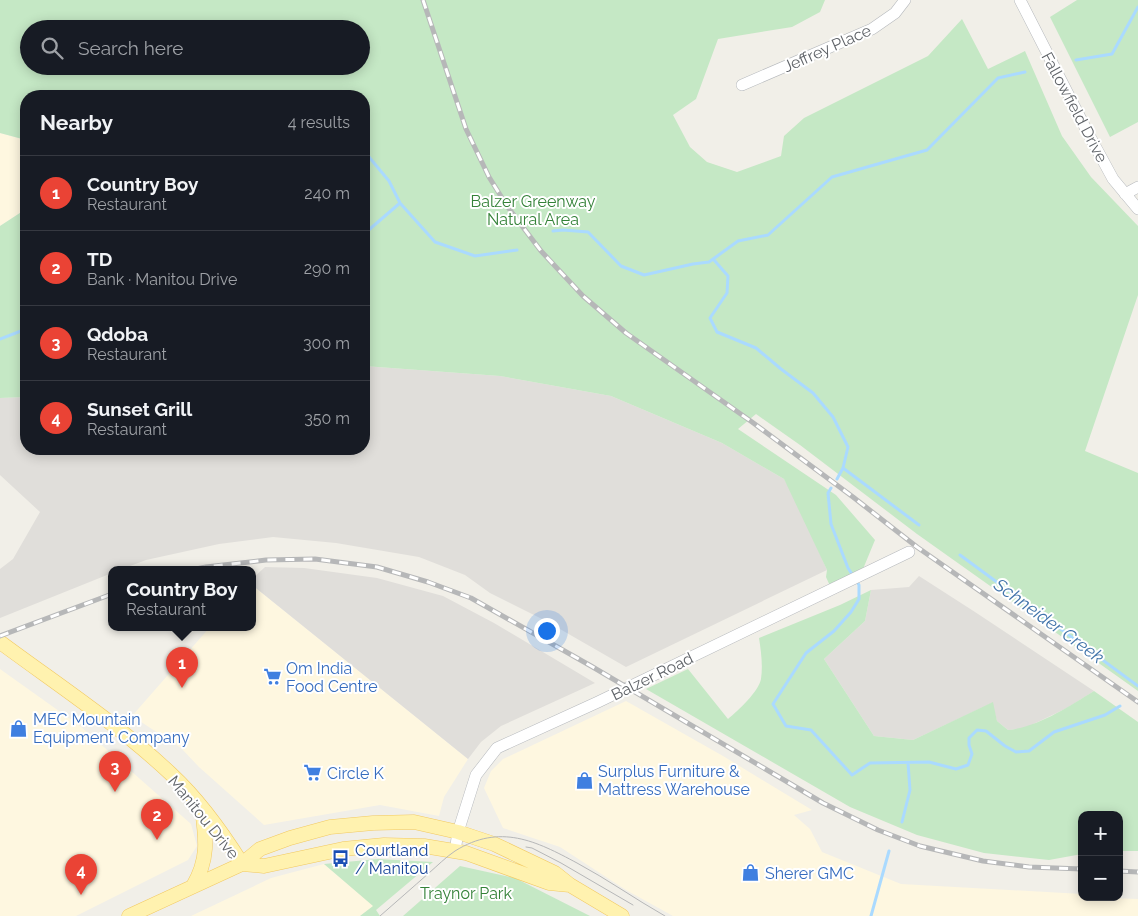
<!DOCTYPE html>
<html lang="en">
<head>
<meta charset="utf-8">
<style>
	:root { --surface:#171b24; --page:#20242c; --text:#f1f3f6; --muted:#9ea1a6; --line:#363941; --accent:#ea4335 }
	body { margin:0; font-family:Raleway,sans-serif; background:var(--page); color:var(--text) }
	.controls { position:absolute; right:15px; bottom:15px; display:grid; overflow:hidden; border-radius:10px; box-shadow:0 2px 12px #0003 }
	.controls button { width:45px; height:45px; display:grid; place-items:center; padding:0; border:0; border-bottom:1px solid var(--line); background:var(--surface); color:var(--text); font:25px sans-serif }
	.you { position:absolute; left:546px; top:630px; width:18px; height:18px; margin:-12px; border:4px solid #fff; border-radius:50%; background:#1a73e8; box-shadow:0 0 0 8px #1a73e833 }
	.badge { display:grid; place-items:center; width:32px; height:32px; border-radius:50%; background:var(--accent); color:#fff; font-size:16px; font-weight:700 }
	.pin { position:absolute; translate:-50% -41px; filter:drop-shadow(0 1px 2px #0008) }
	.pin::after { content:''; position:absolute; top:26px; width:18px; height:15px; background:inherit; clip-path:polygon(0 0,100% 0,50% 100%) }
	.popup { position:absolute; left:108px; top:566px; width:148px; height:65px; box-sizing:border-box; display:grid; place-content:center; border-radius:10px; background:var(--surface); filter:drop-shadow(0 1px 4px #0005); font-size:16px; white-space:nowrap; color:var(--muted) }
	.popup b { font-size:19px; color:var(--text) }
	.popup::after { content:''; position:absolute; left:50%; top:100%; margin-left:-10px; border:10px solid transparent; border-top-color:var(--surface) }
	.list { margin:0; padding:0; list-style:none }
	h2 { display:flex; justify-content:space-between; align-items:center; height:65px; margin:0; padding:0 20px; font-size:21px }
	h2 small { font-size:16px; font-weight:400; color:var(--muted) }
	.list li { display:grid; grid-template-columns:32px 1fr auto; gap:15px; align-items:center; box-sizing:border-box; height:75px; padding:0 20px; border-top:1px solid var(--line) }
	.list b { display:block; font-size:19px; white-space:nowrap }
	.list p { margin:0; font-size:16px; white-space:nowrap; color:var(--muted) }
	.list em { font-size:16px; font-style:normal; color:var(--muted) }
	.icon { flex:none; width:28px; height:28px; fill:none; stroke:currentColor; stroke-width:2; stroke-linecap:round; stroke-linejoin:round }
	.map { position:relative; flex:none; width:1138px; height:916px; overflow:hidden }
	.search { position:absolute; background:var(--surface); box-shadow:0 2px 12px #0003; left:20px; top:20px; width:350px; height:55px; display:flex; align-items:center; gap:12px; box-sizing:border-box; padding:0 18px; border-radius:28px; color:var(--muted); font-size:19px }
	.panel { position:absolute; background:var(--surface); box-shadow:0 2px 12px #0003; left:20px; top:90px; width:350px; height:365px; border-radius:20px }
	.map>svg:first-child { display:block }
</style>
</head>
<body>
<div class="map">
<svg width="1138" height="916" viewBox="0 0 1138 916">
	<rect width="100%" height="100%" fill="#f1efe8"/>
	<!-- commercial -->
	<path fill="#fef7e0" d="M 0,133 L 26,140 L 26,209 L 0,226 Z
		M 252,585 L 468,759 L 444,797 L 439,816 L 380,805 L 264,825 L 199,767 L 181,748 L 132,716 L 210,627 L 252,627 Z
		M 0,669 L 80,726 L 191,824 L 197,846 L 188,860 L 76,916 L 0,916 Z
		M 626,701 L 723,756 L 812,810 L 794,815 L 810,829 L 822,852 L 901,884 L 1082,894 L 1082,897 L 1138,899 L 1138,916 L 673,916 L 626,890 L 560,847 L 503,828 L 484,788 L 491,771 L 503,759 Z
		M 324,864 L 374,906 L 360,916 L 191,916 L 271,878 Z"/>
	<!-- industrial -->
	<path fill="#e0deda" d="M 364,366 L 500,376 L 611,396 L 722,443 L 784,479 L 797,502 L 827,570 L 626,667 L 546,621 L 490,593 L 465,575 L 419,557 L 336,543 L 273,537 L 219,544 L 146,560 L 122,569 L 112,569 L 112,573 L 0,618 L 0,569 L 13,559 L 40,512 L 0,475 L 0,398 L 26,397 L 26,449 L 364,449 Z
		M 265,567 L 304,568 L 377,578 L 443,596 L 494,623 L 595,683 L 501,726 L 481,742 L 468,759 L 252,585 L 252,579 Z
		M 919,576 L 975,612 L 1094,691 L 1067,708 L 1023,729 L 1008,730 L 997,721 L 992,703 L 913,740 L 874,736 L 824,659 L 865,621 L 871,590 L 909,587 Z"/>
	<!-- green -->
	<path fill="#c5e8c5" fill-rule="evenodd" d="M 0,0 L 825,0 L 820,12 L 792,27 L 718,39 L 696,99 L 673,115 L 690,147 L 707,162 L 737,172 L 781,156 L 784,136 L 804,118 L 928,56 L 962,19 L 988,69 L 1025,51 L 1062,136 L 1091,177 L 1138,226 L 1138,295 L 1085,451 L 1138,473 L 1138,691 L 917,534 L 800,445 L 756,414 L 738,429 L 836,495 L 875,540 L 863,569 L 830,586 L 826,577 L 827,570 L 784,479 L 722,443 L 611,396 L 500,376 L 364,366 L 364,96 L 26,96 L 26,140 L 0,133 ZM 29,29 L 361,29 L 361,66 L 29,66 Z
		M 1077,0 L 1138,0 L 1138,122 L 1110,137 L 1050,17 Z
		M 26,209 L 26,397 L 0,398 L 0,226 Z
		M 871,590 L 865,621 L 824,659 L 874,736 L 913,740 L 993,702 L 997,721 L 1008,730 C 1038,727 1068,707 1094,691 L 1138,722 L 1138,851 L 1119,851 L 1119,815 L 1082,815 L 1082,854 L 1049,860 L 984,853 L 917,835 L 850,807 L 646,689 L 688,669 L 728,719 C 738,711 759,691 761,679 C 763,665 761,651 759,638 L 840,605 Z
		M 378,859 L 433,862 L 376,910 L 380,916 L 360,916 L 373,906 L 324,864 Z
		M 460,866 L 515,878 L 590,916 L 403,916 Z"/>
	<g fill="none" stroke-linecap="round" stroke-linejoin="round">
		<!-- stream -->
		<path stroke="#aadaff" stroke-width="3" d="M 1076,60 L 1112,54 L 1138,7
			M 204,96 L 211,96
			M 364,151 L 389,181 L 400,203 L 435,242 L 475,256 L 517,250
			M 553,231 L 563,230 L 588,232 L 621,266 L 644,275 L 693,264 L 709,262 L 738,241 L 768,235 L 832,177 L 927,150 L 998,78 L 1025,72
			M 364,234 L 400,203
			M 714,260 L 728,276 L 727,293 L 710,318 L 717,332 L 756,348 L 781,369 L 813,393 L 833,417 L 848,447 L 843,468 L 837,479
			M 0,339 L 26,329
			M 843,468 L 919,525
			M 831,488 L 828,493 L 831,524 L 848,568 L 859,585 L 859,599 L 851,612 L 834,631 L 806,653 L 773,704 L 786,726 L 811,730 L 852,775 L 870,763 L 929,762 L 956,769 L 968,765 L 972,754 L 969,745 L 969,738 L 977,730 L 986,731 L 1005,746 L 1016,752 L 1029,751 L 1054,732 L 1105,715 L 1120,706
			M 960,555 L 1138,686
			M 902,822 L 910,790 L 908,763
			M 871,916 L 889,851"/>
		<defs>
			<path id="minor" d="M 1020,0 L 1088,133 L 1113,179 L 1138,209
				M 742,85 L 872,29 L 895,13 L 905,0
				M 1125,194 L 1138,187
				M 455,851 L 458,832 L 476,775 L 497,748 L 598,702 L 909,552"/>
			<path id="major" d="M 0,642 C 58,685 119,725 171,774 C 199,800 222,832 242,864
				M 242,864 L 264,866 L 343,849 L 384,845 L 424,846 L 466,853 L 549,883 L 570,885
				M 193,886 C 209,859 206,839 202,809
				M 129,916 L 242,864 L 260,849 L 290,838 L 330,827 L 373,823 L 414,822 L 458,832 L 494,844 L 555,873 L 570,885 L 622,916"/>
		</defs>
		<!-- minor casing -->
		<use href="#minor" stroke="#b5b8bc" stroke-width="12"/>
		<!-- major casing -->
		<use href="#major" stroke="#f2c960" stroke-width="15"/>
		<!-- minor -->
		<use href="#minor" stroke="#fff" stroke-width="11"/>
		<!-- major -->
		<use href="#major" stroke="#fff2af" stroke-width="14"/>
		<!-- tram -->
		<path stroke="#b6b7b8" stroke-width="1" d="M 526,847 L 532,848 L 561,863 L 633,905
			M 380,916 C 396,902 412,888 429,873 C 437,866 446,857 455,851 C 500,823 536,841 577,863 C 607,879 635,899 665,916"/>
		<defs>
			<path id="rail" d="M 423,0 L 466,129 L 489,177 L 507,206 L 541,251 L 583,296 L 626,333 L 752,422 L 853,497 L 917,547 L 1138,702
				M 196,569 L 206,567 L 266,560 L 315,559 L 377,567 L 428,582 L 471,598 L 591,666 L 823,803 L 878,830 L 920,846 L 983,861 L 1029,867 L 1082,869
				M 0,636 L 112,594
				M 1119,871 L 1138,872"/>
		</defs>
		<!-- rail casing -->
		<use href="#rail" stroke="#b6b7b8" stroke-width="5"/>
		<!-- rail -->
		<use href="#rail" stroke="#fff" stroke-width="3" stroke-dasharray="9" stroke-linecap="butt"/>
	</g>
	<!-- icons -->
	<defs>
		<symbol id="supermarket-bare" viewBox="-9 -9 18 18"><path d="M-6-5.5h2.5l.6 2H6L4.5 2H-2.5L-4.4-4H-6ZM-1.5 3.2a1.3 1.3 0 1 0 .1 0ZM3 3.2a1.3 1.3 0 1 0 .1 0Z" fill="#3f7fe0" stroke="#fff" stroke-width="2.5" paint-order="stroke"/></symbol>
		<symbol id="shop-bare" viewBox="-9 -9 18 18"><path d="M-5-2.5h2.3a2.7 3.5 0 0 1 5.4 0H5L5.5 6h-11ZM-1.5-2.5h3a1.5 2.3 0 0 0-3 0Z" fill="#3f7fe0" stroke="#fff" stroke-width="2.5" paint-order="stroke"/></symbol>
		<symbol id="bus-bare" viewBox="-9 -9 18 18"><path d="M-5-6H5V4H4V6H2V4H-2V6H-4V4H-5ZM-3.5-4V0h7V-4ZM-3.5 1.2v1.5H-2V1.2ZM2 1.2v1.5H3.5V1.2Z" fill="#1a4fb4" stroke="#fff" stroke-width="2.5" paint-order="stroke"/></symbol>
	</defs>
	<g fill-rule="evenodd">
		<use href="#supermarket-bare" x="260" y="664" width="25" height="25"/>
		<use href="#shop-bare" x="6" y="716" width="25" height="25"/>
		<use href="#supermarket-bare" x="300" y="760" width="25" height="25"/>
		<use href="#shop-bare" x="572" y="768" width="25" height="25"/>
		<use href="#bus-bare" x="328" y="846" width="25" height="25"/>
		<use href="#shop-bare" x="738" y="860" width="25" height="25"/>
	</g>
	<g text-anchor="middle" stroke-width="4" stroke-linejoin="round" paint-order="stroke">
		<!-- street labels -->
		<g font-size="16" fill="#5f6368" stroke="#fff">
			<text transform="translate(827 48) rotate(-24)" y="6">Jeffrey Place</text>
			<text transform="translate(1075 107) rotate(62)" y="6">Fallowfield Drive</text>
			<text transform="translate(652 676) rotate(-26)" y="6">Balzer Road</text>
			<text transform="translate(204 817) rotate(51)" y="6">Manitou Drive</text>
		</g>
		<!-- park labels -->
		<g font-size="16" fill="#348238" stroke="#fff">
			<text x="533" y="207">Balzer Greenway<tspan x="533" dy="18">Natural Area</tspan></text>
			<text x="466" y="899">Traynor Park</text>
		</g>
		<!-- shop labels -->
		<g font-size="16" fill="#366cbe" stroke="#fff" text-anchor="start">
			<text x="286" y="674">Om India<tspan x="286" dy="18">Food Centre</tspan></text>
			<text x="33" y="725">MEC Mountain<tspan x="33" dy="18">Equipment Company</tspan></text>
			<text x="598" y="777">Surplus Furniture &amp;<tspan x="598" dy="18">Mattress Warehouse</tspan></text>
			<text x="327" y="779">Circle K</text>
			<text x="765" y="879">Sherer GMC</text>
		</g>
		<!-- transit labels -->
		<g font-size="16" fill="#164399" stroke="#fff" text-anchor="start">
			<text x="355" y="856">Courtland<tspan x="355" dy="18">/ Manitou</tspan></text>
		</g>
		<!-- water labels -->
		<g font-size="18" font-style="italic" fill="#4174aa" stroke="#fff">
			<text transform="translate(1049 621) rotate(36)" y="6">Schneider Creek</text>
		</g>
	</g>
</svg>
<div class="controls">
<button>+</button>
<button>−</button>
</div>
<div class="you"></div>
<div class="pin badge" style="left:182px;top:688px">1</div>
<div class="popup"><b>Country Boy</b>Restaurant</div>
<div class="pin badge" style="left:157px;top:840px">2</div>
<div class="pin badge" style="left:115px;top:792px">3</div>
<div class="pin badge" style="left:81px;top:895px">4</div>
<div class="search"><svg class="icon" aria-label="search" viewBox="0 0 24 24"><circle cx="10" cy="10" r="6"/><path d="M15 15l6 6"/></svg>Search here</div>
<section class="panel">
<h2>Nearby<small>4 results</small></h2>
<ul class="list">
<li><span class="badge">1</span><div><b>Country Boy</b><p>Restaurant</p></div><em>240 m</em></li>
<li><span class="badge">2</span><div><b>TD</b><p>Bank · Manitou Drive</p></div><em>290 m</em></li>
<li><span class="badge">3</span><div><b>Qdoba</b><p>Restaurant</p></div><em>300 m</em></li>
<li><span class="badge">4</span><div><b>Sunset Grill</b><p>Restaurant</p></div><em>350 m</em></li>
</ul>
</section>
</div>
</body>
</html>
